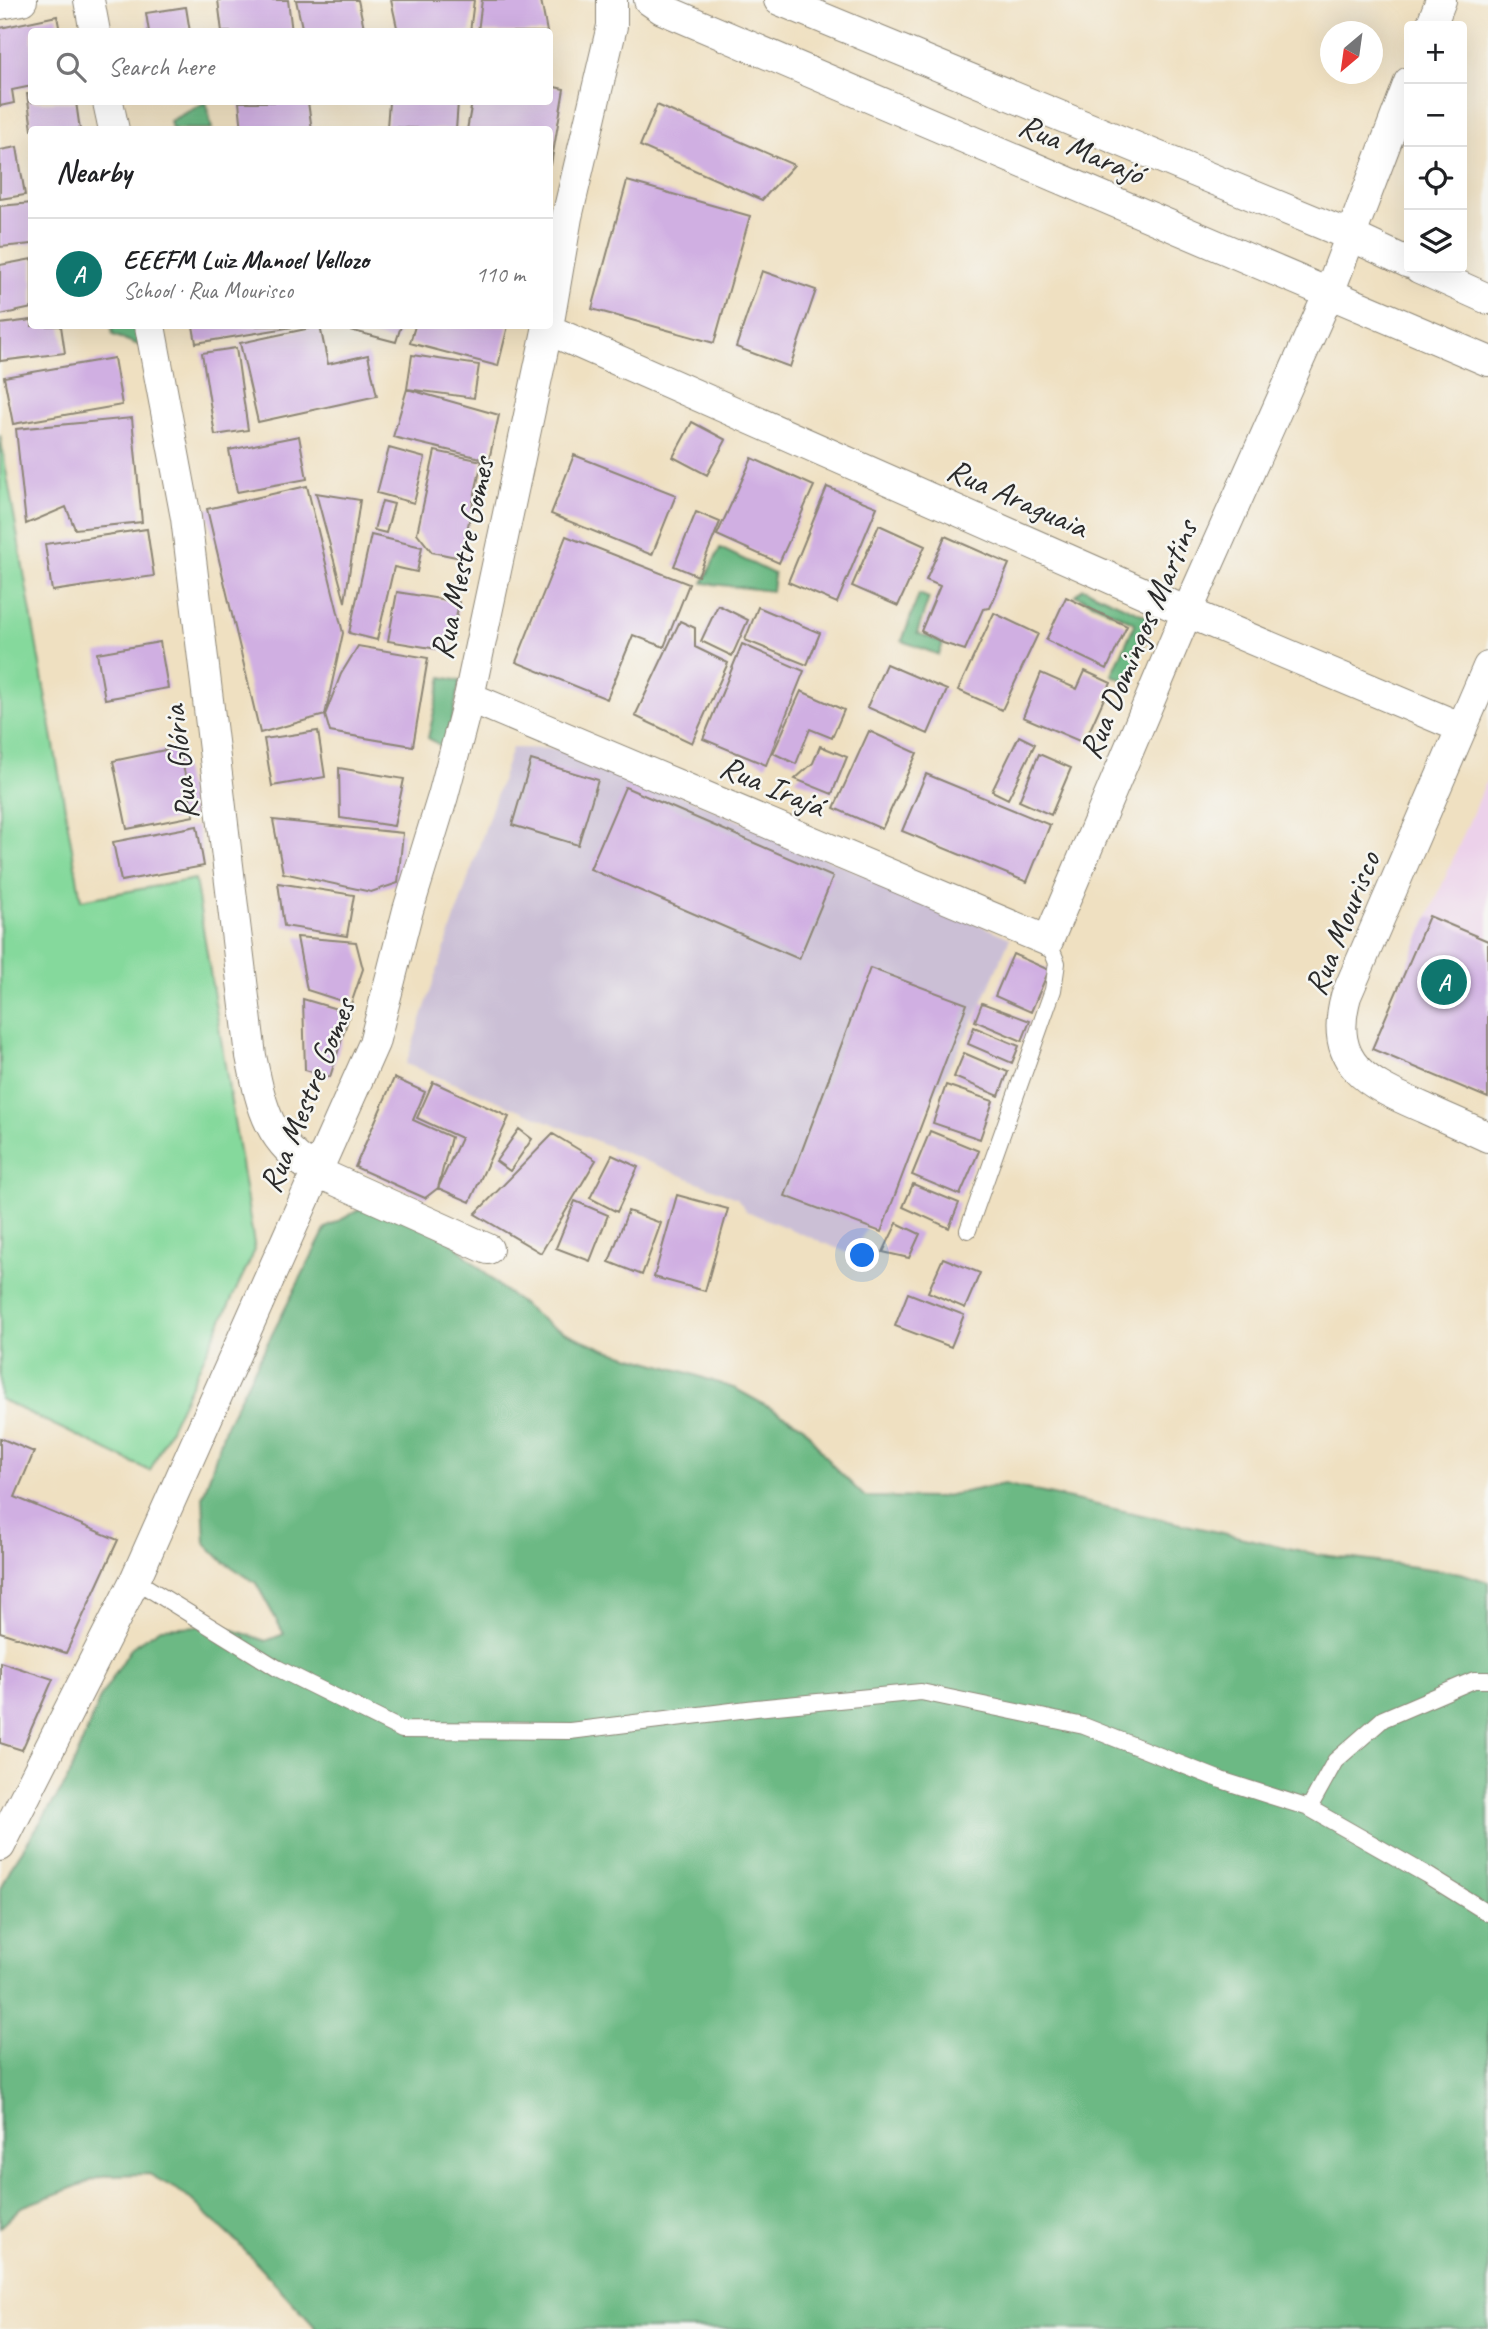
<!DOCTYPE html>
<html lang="en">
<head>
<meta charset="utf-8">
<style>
	:root { --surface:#fff; --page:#f2f2f2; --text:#202124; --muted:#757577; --line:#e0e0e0; --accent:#0f766e }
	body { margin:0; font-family:Caveat,sans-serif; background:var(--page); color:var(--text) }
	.controls { position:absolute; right:21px; top:21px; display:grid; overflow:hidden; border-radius:7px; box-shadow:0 7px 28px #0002 }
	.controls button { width:63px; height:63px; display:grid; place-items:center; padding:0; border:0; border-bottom:2px solid var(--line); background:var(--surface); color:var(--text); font:35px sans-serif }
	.compass { position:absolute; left:1320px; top:21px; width:63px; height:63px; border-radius:50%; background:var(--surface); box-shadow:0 7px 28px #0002; rotate:209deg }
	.you { position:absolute; left:863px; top:1256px; width:24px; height:24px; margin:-18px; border:5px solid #fff; border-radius:50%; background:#1a73e8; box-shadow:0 0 0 10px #1a73e833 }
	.badge { display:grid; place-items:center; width:46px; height:46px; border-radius:50%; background:var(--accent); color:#fff; font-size:23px; font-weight:700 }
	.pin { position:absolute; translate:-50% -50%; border:4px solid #fff; box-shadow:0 2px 7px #0006 }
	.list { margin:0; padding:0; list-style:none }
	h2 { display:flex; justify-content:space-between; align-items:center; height:91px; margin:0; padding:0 28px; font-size:30px }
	h2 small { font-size:23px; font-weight:400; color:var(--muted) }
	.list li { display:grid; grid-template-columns:46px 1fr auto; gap:21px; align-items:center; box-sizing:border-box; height:112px; padding:0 28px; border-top:2px solid var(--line) }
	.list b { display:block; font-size:26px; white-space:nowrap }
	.list p { margin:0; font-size:23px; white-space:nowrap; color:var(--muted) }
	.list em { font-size:23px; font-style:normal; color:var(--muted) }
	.icon { flex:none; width:38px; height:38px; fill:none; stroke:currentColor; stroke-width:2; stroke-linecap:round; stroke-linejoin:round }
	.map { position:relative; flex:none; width:1488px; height:2329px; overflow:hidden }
	.search { position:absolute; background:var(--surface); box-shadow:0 7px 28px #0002; left:28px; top:28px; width:525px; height:77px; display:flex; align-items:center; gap:18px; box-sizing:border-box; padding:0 24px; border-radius:7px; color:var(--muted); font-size:26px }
	.panel { position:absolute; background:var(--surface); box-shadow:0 7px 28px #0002; left:28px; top:126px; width:525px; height:203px; border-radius:7px }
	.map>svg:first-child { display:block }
</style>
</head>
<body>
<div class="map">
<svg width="1488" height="2329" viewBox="0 0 1488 2329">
	<rect width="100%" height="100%" fill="#f6f6f2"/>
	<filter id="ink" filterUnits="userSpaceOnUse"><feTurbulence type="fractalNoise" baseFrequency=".0143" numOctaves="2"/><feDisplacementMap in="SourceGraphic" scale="14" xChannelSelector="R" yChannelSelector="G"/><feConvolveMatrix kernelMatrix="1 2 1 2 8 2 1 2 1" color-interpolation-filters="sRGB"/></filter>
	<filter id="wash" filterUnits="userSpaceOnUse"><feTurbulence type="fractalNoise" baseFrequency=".00686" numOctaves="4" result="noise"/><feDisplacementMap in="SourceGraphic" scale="28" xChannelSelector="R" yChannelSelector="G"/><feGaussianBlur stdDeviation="1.57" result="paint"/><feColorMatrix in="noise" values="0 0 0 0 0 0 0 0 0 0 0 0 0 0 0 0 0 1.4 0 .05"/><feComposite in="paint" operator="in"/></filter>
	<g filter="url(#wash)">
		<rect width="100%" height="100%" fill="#efe0c1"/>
		<!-- built -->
		<path fill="#ecd1ea" d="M 1488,777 L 1488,1098 L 1372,1049 Z"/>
		<!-- industrial -->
		<path fill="#cbbfd5" d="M 512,748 L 573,749 L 1010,938 L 982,1003 L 853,1255 L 746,1211 L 737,1198 L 406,1064 Z"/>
		<!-- green -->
		<path fill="#85d99c" stroke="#588264" stroke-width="2" d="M 0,435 L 81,900 L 195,879 L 255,1250 L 150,1471 L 0,1399 Z"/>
		<!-- forest -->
		<path fill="#6cb984" stroke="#4c7258" stroke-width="2" d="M 206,102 L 212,129 L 172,129 L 170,121 Z
			M 111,326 L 137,326 L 141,346 L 113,335 Z
			M 720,548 L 774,574 L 772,591 L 703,583 Z
			M 1083,588 L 1155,620 L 1127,682 L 1112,675 L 1135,623 L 1075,595 Z
			M 919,594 L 929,598 L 917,633 L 943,643 L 939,655 L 902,641 Z
			M 442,677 L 460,681 L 446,749 L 428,738 Z
			M 373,1202 L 443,1234 L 501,1288 L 550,1326 L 604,1349 L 689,1373 L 736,1389 L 803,1426 L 831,1464 L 865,1497 L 935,1498 L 1004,1484 L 1315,1554 L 1461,1573 L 1488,1582 L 1488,2329 L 317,2329 L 237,2242 L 186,2195 L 149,2174 L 106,2175 L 21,2207 L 0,2227 L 0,1891 L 11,1867 L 66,1783 L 101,1696 L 132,1647 L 161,1628 L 219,1625 L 266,1641 L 284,1634 L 256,1583 L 223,1561 L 205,1543 L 203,1496 L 226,1425 L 326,1228 Z"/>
		<g id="blocks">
			<!-- building -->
			<path fill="#d0afe2" d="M 218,0 L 288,0 L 292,32 L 222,32 Z
				M 296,0 L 358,0 L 365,32 L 303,32 Z
				M 391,0 L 474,0 L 470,32 L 398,32 Z
				M 482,0 L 541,0 L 547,32 L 478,32 Z
				M 186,7 L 190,32 L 149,32 L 146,13 Z
				M 57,16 L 60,32 L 32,32 L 32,86 L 12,90 L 14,103 L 0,106 L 0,28 Z
				M 550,86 L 564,89 L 551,165 L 550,130 L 467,130 L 472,102 L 550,102 Z
				M 27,94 L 32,94 L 32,102 L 76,102 L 80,130 L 32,130 Z
				M 239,102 L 308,102 L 312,130 L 242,130 Z
				M 389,102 L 458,102 L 456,130 L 387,127 Z
				M 657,105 L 794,165 L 762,200 L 640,146 Z
				M 17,147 L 25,195 L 0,199 L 0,150 Z
				M 627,181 L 750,216 L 714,343 L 592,309 Z
				M 32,203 L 32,244 L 0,247 L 0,206 Z
				M 32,259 L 32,308 L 0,315 L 0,265 Z
				M 762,271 L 816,290 L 790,367 L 736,347 Z
				M 32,320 L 32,326 L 61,326 L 65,353 L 0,361 L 0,324 Z
				M 193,326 L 293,326 L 293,327 L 196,343 Z
				M 320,326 L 328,364 L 368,355 L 377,396 L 258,422 L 240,343 Z
				M 342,326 L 401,326 L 396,342 L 342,328 Z
				M 415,326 L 508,326 L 498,366 L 410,343 Z
				M 236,348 L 248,430 L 215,435 L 202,353 Z
				M 412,355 L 479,365 L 474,398 L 407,389 Z
				M 114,358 L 122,405 L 13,424 L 4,377 Z
				M 407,389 L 499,415 L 489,460 L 393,437 Z
				M 132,418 L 142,522 L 75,529 L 66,507 L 26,524 L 16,429 Z
				M 692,422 L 726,440 L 707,475 L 673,457 Z
				M 299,436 L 307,479 L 237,492 L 229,450 Z
				M 389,448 L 425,458 L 414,503 L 377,493 Z
				M 435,451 L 482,461 L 461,558 L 432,552 L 417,533 Z
				M 574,455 L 676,495 L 652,555 L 551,514 Z
				M 752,458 L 814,486 L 779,563 L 717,535 Z
				M 307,486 L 343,633 L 325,715 L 341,674 L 358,646 L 428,658 L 413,746 L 330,732 L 325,715 L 260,733 L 207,509 Z
				M 827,487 L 877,507 L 837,603 L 788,582 Z
				M 316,493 L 360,500 L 345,602 Z
				M 382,501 L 394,504 L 386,533 L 374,530 Z
				M 696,512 L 720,522 L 698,576 L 674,566 Z
				M 879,525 L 925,546 L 898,606 L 852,586 Z
				M 147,529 L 154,576 L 52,591 L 45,544 Z
				M 371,535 L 422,547 L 417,572 L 394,567 L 377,640 L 349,633 Z
				M 566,536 L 689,584 L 664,647 L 633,635 L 607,699 L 516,662 Z
				M 945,536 L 1009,564 L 990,608 L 983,609 L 965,650 L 943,643 L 921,631 L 940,586 L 926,580 Z
				M 397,592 L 459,602 L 450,651 L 388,641 Z
				M 1066,597 L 1127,626 L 1107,669 L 1046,640 Z
				M 718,605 L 748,620 L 732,656 L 701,641 Z
				M 758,607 L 820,633 L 807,665 L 745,640 Z
				M 994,613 L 1038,634 L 1002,710 L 958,690 Z
				M 680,621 L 695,628 L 695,647 L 728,663 L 692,743 L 635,716 Z
				M 160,642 L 168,688 L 105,699 L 97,653 Z
				M 742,644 L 804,671 L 766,765 L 703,739 Z
				M 886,664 L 947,690 L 928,734 L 867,707 Z
				M 1085,671 L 1111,683 L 1084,743 L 1023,717 L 1041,673 L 1077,689 Z
				M 801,691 L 844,710 L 832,738 L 810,729 L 796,764 L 773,753 Z
				M 318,731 L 325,777 L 272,786 L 264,739 Z
				M 869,731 L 917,753 L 882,829 L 834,808 Z
				M 1019,736 L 1035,744 L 1008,799 L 992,791 Z
				M 820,746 L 847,757 L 832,794 L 795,779 L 813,763 Z
				M 179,747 L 194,816 L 127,829 L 113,761 Z
				M 1039,754 L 1071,768 L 1051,815 L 1019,801 Z
				M 531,760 L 598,780 L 578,845 L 512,825 Z
				M 339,768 L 404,779 L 394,826 L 340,818 Z
				M 926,774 L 1050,825 L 1027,882 L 902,831 Z
				M 625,787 L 833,877 L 799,959 L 590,869 Z
				M 273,820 L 403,833 L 398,883 L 371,892 L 283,873 Z
				M 197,826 L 204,866 L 121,881 L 113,842 Z
				M 278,883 L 354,895 L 347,936 L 284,926 Z
				M 1429,916 L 1488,941 L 1488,1098 L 1372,1049 Z
				M 297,937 L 356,942 L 363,969 L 351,1004 L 307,990 Z
				M 1013,954 L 1049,970 L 1031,1012 L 995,996 Z
				M 870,968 L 967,1004 L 881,1232 L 785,1196 Z
				M 303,999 L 350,1013 L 330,1077 L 305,1070 Z
				M 982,1003 L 1030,1021 L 1022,1041 L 975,1021 Z
				M 974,1027 L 1019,1046 L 1012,1063 L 968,1044 Z
				M 964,1053 L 1008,1072 L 999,1096 L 954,1077 Z
				M 394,1078 L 425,1092 L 413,1120 L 451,1137 L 438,1188 L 425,1198 L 355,1167 Z
				M 433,1082 L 509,1117 L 470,1202 L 438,1188 L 461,1138 L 417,1118 Z
				M 946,1085 L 993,1101 L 980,1139 L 933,1123 Z
				M 519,1129 L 532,1139 L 510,1171 L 496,1161 Z
				M 930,1131 L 979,1151 L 960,1195 L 912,1175 Z
				M 553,1134 L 596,1160 L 541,1253 L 475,1214 Z
				M 612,1155 L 638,1167 L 617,1212 L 590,1198 Z
				M 913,1184 L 959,1203 L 949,1228 L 903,1207 Z
				M 677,1195 L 728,1209 L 705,1291 L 654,1277 Z
				M 575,1201 L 608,1215 L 590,1261 L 556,1248 Z
				M 628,1211 L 661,1223 L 642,1275 L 609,1262 Z
				M 897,1223 L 920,1234 L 909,1258 L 883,1252 Z
				M 943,1258 L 980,1273 L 965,1308 L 928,1292 Z
				M 908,1293 L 964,1315 L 951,1347 L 895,1326 Z
				M 0,1438 L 34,1452 L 15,1497 L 118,1540 L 66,1653 L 0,1632 Z
				M 0,1662 L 53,1679 L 22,1750 L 0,1743 Z"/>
		</g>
	</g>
	<g filter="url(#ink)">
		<use href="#blocks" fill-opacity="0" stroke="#8d8676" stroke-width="2"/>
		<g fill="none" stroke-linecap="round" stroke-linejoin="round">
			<defs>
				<path id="service" d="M 968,1230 L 1053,990 L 1057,963 L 1048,941
					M 135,1580 L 277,1668 L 402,1730 L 570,1731 L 756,1708 L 921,1692 L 1084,1726 L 1221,1780 L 1309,1808 L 1427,1875 L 1488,1913
					M 1309,1808 L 1335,1761 L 1383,1719 L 1474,1680 L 1488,1680"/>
				<path id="minor" d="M 89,0 L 95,32
					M 649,0 L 662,9 L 1488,361
					M 779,0 L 1351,236 L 1409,263
					M 0,4 L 22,0
					M 1431,26 L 1441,0
					M 108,102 L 114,130
					M 1419,268 L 1488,299
					M 550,316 L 567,217 L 612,26 L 612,0
					M 150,326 L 186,518 L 251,1056 C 262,1109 268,1142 317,1172 L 488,1249
					M 547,329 L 1187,612 L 1462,728
					M 1488,667 L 1346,996 C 1327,1066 1369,1084 1424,1108 C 1445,1118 1467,1127 1488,1137
					M 469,697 L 1048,941 L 1187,612 L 1329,293 L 1409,82
					M 0,1846 L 135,1580 L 374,1043 L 408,910 L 443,796 L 469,697 L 548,326"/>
			</defs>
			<!-- service casing -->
			<use href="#service" stroke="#8d8676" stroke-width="18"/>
			<!-- minor casing -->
			<use href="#minor" stroke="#8d8676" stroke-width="32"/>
			<!-- service -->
			<use href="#service" stroke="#fff" stroke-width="16"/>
			<!-- minor -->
			<use href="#minor" stroke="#fff" stroke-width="30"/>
		</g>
	</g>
	<g text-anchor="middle" stroke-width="5" stroke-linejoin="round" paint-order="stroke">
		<!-- street labels -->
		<g font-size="33" fill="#2b2b2b" stroke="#f6f6f2">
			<text transform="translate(1082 148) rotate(23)" y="12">Rua Marajó</text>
			<text transform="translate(1018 497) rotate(24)" y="12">Rua Araguaia</text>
			<text transform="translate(461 558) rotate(-78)" y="12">Rua Mestre Gomes</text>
			<text transform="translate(1137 639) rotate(-67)" y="12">Rua Domingos Martins</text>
			<text transform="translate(179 763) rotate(-97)" y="12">Rua Glória</text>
			<text transform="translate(773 785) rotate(23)" y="12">Rua Irajá</text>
			<text transform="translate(1341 923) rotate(-68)" y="12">Rua Mourisco</text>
			<text transform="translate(306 1095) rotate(-68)" y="12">Rua Mestre Gomes</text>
		</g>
	</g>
</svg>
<div class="controls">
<button>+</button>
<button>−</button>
<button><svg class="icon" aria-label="locate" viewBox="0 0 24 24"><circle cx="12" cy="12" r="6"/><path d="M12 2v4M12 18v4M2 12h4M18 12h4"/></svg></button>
<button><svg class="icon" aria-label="layers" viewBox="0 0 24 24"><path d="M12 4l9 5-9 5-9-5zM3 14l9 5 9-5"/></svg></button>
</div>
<svg class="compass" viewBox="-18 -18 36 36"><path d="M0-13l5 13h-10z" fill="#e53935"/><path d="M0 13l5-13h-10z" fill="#757577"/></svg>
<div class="you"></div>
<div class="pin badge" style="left:1444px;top:982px">A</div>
<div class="search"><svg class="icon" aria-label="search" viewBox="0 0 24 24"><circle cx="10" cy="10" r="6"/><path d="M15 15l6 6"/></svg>Search here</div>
<section class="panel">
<h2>Nearby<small></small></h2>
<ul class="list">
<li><span class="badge">A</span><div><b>EEEFM Luiz Manoel Vellozo</b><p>School · Rua Mourisco</p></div><em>110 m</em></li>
</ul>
</section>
</div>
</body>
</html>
